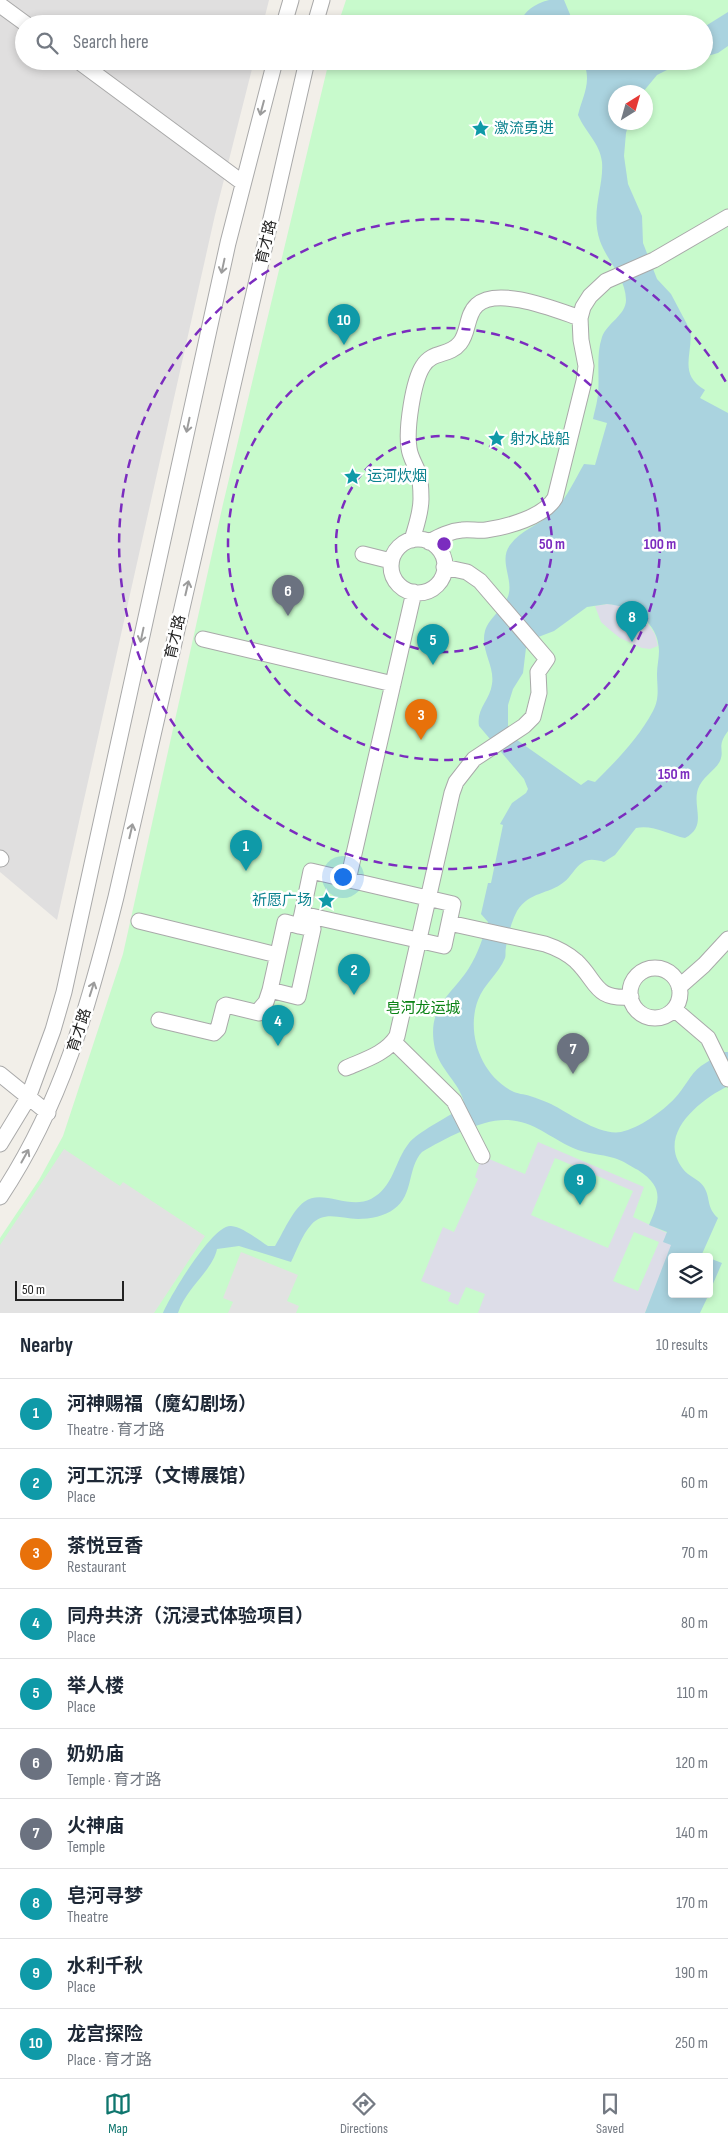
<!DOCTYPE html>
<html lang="en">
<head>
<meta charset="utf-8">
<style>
	:root { --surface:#fff; --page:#f6f6f7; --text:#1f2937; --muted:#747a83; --line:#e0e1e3; --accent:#0f766e }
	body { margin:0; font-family:"Sofia Sans Condensed","Noto Sans SC",sans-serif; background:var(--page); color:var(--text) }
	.controls { position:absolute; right:15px; bottom:15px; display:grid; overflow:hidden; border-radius:5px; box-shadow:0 2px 8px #0003 }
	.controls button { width:45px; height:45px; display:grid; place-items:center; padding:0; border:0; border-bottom:1px solid var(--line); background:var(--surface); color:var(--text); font:25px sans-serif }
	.compass { position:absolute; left:608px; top:85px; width:45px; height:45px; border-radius:50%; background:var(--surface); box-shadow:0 2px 8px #0003; rotate:37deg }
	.scale { position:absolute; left:15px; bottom:12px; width:109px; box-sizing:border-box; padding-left:5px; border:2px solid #222; border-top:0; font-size:14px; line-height:18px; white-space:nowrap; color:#222; -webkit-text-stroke:4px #fff; paint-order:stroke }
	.you { position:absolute; left:342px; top:876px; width:18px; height:18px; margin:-12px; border:4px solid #fff; border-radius:50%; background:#1a73e8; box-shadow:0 0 0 8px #1a73e833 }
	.badge { display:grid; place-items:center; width:32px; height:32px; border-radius:50%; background:var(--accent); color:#fff; font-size:16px; font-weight:700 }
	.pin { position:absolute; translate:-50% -41px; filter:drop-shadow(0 1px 2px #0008) }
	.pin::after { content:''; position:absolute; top:26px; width:18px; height:15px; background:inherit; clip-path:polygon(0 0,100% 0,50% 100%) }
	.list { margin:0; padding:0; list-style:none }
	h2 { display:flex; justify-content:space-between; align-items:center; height:65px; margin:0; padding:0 20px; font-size:21px }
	h2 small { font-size:16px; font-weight:400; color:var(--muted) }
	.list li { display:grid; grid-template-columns:32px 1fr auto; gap:15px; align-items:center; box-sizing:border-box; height:70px; padding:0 20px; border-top:1px solid var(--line) }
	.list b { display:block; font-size:19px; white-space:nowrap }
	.list p { margin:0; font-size:16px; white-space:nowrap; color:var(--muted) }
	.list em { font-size:16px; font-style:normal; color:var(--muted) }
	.icon { flex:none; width:28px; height:28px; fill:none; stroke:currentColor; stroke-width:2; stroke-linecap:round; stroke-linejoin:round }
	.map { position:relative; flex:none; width:728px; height:1313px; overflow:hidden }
	.search { position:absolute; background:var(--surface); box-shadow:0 2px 8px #0003; left:15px; right:15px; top:15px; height:55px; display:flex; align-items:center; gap:12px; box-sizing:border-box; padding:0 18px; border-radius:28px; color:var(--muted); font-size:19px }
	.sheet { height:765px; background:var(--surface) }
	nav { display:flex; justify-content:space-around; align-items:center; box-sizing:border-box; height:70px; border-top:1px solid var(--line); background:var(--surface); font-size:14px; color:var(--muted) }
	nav a { display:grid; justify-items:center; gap:2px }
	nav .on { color:var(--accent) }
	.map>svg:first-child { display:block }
</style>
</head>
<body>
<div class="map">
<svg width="728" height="1313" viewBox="0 0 728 1313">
	<rect width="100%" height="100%" fill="#f2efe9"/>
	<!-- residential -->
	<path fill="#e0dfdf" d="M 0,0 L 269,0 L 263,24 L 24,24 L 24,61 L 254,61 L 215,215 L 57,920 L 0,872 Z"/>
	<!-- park -->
	<path fill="#c8facc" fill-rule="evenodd" d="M 346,0 L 728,0 L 728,1313 L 0,1313 L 0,1238 L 39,1180 L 63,1136 L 123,954 L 223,504 L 329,61 L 704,61 L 704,24 L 338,24 ZM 616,92 L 646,92 L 646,122 L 616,122 ZM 672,1257 L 709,1257 L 709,1294 L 672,1294 Z"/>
	<!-- parking -->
	<path fill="#e2e2e2" d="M 64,1149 L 120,1186 L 123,1182 L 205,1236 L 154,1313 L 0,1313 L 0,1245 Z
		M 241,1252 L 298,1275 L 287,1301 L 299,1306 L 296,1313 L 228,1313 L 233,1302 L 223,1298 Z"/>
	<!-- plaza -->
	<path fill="#dddde8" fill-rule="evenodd" d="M 607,604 L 621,605 L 633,610 L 645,620 L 655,634 L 658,646 L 650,649 L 642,648 L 620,638 L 610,630 L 601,622 L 595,606 Z
		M 538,1142 L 644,1187 L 633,1217 L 667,1233 L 672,1245 L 645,1313 L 478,1313 L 485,1294 L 466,1287 L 458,1305 L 448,1301 L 451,1293 L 421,1281 L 443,1227 L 454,1232 L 478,1179 L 475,1177 L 482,1156 L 525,1174 ZM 555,1158 L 633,1191 L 608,1248 L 531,1215 ZM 634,1232 L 659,1242 L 638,1291 L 613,1281 Z"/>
	<!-- water -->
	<path fill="#aad3df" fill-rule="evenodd" d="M 549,0 L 564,0 L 574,24 L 518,24 C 526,10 534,4 549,0 Z
		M 728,12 L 728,46 L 718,53 L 704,57 L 704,27 Z
		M 549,61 L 685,61 L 657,75 L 643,92 L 616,92 L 616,122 L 629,123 L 626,133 L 624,156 L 628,184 L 642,216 L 643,243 L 657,279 L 671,294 L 690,330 C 694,352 677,374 705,390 L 700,398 L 728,413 L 728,731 C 716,747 725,749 720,761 C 715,771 702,777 698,789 C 692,807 708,826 685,838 C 670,835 652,824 636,828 L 615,855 L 604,862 C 597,860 588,858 582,863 C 575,867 571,877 564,882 C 548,895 530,891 517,911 C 511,922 508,936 506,947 C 505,951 506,955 505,958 C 499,973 484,984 478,1000 C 466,1032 480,1074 512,1091 C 517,1094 524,1094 530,1096 C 537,1098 544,1101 551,1104 C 569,1113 600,1136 621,1132 C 639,1128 662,1112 675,1098 C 684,1089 690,1074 701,1066 C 708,1061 716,1057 724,1052 L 728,1052 L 728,1086 C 700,1100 656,1134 683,1169 C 688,1176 699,1179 704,1187 C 711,1199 706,1207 718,1218 L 702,1254 L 707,1257 L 672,1257 L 672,1294 L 709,1294 L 700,1313 L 645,1313 L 671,1245 L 663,1242 L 667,1232 L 649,1225 C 660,1200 664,1187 638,1170 C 630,1166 622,1160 614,1158 C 601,1154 586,1154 573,1148 C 550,1138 534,1121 507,1120 C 481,1119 444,1139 422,1152 C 407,1168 414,1195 394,1209 C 385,1216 370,1219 358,1219 C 341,1219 324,1210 311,1225 C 302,1235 297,1250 291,1262 L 239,1246 L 217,1249 C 213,1270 186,1288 178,1313 L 163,1313 C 170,1296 213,1224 231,1226 C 243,1227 258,1240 268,1246 L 275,1246 C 283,1233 292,1211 304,1202 C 322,1188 348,1210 371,1199 C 394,1187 394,1162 409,1143 C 417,1133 447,1117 460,1109 L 464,1103 C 460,1083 440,1070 435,1049 C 426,1007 450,997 469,968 C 478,954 483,937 488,922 L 481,914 L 488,883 L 491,883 L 503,825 L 500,824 L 512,803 L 526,793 L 528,789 L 524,779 L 479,726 C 476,709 490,700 492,684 C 495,666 480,650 485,631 C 489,617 506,608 509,593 C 512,576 499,560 510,545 C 521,530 537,526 550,515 C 565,502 574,481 584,464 L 595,465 L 607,423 L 593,419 C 594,413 596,407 597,401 C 601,379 595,358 602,337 C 607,323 626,315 626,300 C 626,278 607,261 600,241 C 590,211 604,188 602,162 C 600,143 585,132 578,115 C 582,98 591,84 585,66 C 574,60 561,65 549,61 ZM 607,604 C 632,606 659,622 659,651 C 659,658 657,666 657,674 C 657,687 660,698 653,711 C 638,739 617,760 595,782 L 588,780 L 581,785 L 517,740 L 508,729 L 508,705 L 513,689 L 523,673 L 526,648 L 533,639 L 554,631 L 587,607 Z
		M 709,1258 L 722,1263 L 709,1293 Z"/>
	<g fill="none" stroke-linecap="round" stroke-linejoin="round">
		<defs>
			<path id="minor" d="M 0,5 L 26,24
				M 284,24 L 291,0
				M 315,24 L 322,0
				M 78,61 L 243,183
				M391 566a27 27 0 1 1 54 0a27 27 0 1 1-54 0Z
				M 412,540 C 416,526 421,513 421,499 C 421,491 421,480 418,472 C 415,464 410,457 409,448 C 406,429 413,381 423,366 C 433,350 449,357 460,343 C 469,332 466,315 477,305 C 498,286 556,310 580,318
				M 429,542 C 440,536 450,531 462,530 C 470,529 478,531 486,530 C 507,527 544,517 555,498 L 584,381 L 586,366 L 581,340 L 580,318 L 583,307 L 590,296 L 606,281 L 654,260 L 728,217
				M 363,554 L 391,561
				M 203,639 L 393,684
				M 0,858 L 1,859
				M 311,871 L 453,904 L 444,946 L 302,914 Z
				M 348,880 L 414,592
				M 139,921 L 277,955
				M 449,923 L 545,944 C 557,948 567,953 576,961 C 598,982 594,1000 631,997
				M 299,926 L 313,929 L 298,997 L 270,990 L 285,922 L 299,926 L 302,914
				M630 993a25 25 0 1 1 50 0a25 25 0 1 1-50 0Z
				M 679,987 L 704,965 L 728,939
				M 674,1009 L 708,1038 L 728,1079
				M 159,1020 L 214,1033 L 218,1029 L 224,1006 L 226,1005 L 259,1013 L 260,1009 L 266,1002 L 270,990
				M 394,1042 L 454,1101 L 482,1156
				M 346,1068 C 364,1060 386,1054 397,1036 L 452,793 L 456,782 L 474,759 L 524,726 L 533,717 L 539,693 L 538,672 L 547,659 L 480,581 L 467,572 L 444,567
				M 0,1074 L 48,1113
				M 0,1144 L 28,1098 L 53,1030 L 64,992 L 228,243 L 275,61
				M 0,1197 C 62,1104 89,1005 116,897 L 307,61"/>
		</defs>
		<!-- minor casing -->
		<use href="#minor" stroke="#a9a9a9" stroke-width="17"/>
		<!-- minor -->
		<use href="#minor" stroke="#fff" stroke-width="15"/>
	</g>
	<!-- one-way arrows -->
	<defs><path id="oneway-shaft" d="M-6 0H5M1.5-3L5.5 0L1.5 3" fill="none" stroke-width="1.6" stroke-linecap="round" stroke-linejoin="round" transform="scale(1.25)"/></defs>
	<g stroke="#9c9c9c">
		<use href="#oneway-shaft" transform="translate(262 108) rotate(105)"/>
		<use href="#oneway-shaft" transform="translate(223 266) rotate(102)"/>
		<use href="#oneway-shaft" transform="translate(188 425) rotate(102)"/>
		<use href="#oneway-shaft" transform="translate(187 588) rotate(-77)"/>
		<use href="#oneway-shaft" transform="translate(142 635) rotate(102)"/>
		<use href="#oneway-shaft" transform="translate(131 831) rotate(-77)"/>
		<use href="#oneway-shaft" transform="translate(92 989) rotate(-72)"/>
		<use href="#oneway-shaft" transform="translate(25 1156) rotate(-61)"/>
	</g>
	<!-- distance rings -->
	<g fill="none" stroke="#7b2cbf" stroke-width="2.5" stroke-dasharray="9 6">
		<circle cx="444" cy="544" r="108"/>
		<circle cx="444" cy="544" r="216"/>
		<path d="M727 704A325 325 0 1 1 727 384"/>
	</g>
	<!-- icons -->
	<defs>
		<symbol id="sight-bare" viewBox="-9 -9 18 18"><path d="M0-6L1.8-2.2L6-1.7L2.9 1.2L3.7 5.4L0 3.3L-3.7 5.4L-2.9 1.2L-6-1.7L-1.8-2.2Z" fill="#0f9aa8" stroke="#fff" stroke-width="2.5" paint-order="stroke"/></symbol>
	</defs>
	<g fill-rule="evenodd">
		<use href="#sight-bare" x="468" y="116" width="25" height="25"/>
		<use href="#sight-bare" x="484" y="426" width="25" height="25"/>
		<use href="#sight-bare" x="340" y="464" width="25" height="25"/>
		<use href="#sight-bare" x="314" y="888" width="25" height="25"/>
	</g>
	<g text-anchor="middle" stroke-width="5" stroke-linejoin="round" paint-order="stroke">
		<!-- culture labels -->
		<g font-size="15" fill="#0d838f" stroke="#fff" text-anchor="start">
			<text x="494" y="133">激流勇进</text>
			<text x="510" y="444">射水战船</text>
			<text x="367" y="481">运河炊烟</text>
			<text x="312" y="905" text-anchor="end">祈愿广场</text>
		</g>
		<!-- street labels -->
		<g font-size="15" fill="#222" stroke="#fff">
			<text transform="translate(266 242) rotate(-77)" y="5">育才路</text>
			<text transform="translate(175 637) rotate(-77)" y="5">育才路</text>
			<text transform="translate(79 1030) rotate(-72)" y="5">育才路</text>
		</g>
		<!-- park labels -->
		<g font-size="15" fill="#0c8416" stroke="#fff">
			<text x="423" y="1013">皂河龙运城</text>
		</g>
	</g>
	<circle cx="444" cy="544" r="8" fill="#7b2cbf" stroke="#fff" stroke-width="2.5"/>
	<g font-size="15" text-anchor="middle" font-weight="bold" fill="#7b2cbf" stroke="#fff" stroke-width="5" stroke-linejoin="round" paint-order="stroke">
		<text x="552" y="549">50 m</text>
		<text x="660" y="549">100 m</text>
		<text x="674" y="779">150 m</text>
	</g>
</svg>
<div class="controls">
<button><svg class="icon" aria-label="layers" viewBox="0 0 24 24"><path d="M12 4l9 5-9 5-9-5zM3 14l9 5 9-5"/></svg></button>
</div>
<svg class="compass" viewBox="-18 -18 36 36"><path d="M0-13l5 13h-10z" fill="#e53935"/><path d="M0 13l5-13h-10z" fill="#747a83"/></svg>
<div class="scale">50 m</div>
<div class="you"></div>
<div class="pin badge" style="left:246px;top:871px;background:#0f9aa8">1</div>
<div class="pin badge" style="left:354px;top:995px;background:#0f9aa8">2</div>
<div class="pin badge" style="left:421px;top:740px;background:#e8710a">3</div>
<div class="pin badge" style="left:278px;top:1046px;background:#0f9aa8">4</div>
<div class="pin badge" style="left:433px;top:665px;background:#0f9aa8">5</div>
<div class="pin badge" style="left:288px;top:616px;background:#6b7280">6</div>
<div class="pin badge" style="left:573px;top:1074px;background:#6b7280">7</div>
<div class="pin badge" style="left:632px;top:642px;background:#0f9aa8">8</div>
<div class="pin badge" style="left:580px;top:1205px;background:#0f9aa8">9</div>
<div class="pin badge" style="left:344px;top:345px;background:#0f9aa8">10</div>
<div class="search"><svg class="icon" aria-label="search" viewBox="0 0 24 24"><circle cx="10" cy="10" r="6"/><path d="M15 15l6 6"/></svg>Search here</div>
</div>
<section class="sheet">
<h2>Nearby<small>10 results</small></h2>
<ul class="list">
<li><span class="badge" style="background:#0f9aa8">1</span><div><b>河神赐福（魔幻剧场）</b><p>Theatre · 育才路</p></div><em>40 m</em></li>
<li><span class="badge" style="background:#0f9aa8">2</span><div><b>河工沉浮（文博展馆）</b><p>Place</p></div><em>60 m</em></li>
<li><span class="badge" style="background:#e8710a">3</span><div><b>茶悦豆香</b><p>Restaurant</p></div><em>70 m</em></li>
<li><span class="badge" style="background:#0f9aa8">4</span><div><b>同舟共济（沉浸式体验项目）</b><p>Place</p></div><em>80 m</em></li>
<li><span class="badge" style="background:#0f9aa8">5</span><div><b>举人楼</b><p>Place</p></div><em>110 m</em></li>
<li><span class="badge" style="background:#6b7280">6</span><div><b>奶奶庙</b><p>Temple · 育才路</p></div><em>120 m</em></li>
<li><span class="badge" style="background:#6b7280">7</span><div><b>火神庙</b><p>Temple</p></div><em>140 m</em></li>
<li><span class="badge" style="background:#0f9aa8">8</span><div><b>皂河寻梦</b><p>Theatre</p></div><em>170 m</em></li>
<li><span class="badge" style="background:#0f9aa8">9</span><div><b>水利千秋</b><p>Place</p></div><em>190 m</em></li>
<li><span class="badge" style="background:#0f9aa8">10</span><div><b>龙宫探险</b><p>Place · 育才路</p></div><em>250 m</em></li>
</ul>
</section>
<nav>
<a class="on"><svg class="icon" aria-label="map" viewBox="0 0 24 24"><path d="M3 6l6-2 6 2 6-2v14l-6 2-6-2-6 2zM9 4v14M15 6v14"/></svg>Map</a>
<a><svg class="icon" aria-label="directions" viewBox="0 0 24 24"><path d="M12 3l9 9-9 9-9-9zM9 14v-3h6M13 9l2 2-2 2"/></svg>Directions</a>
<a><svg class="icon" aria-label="saved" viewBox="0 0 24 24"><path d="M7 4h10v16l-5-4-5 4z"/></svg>Saved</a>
</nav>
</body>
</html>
